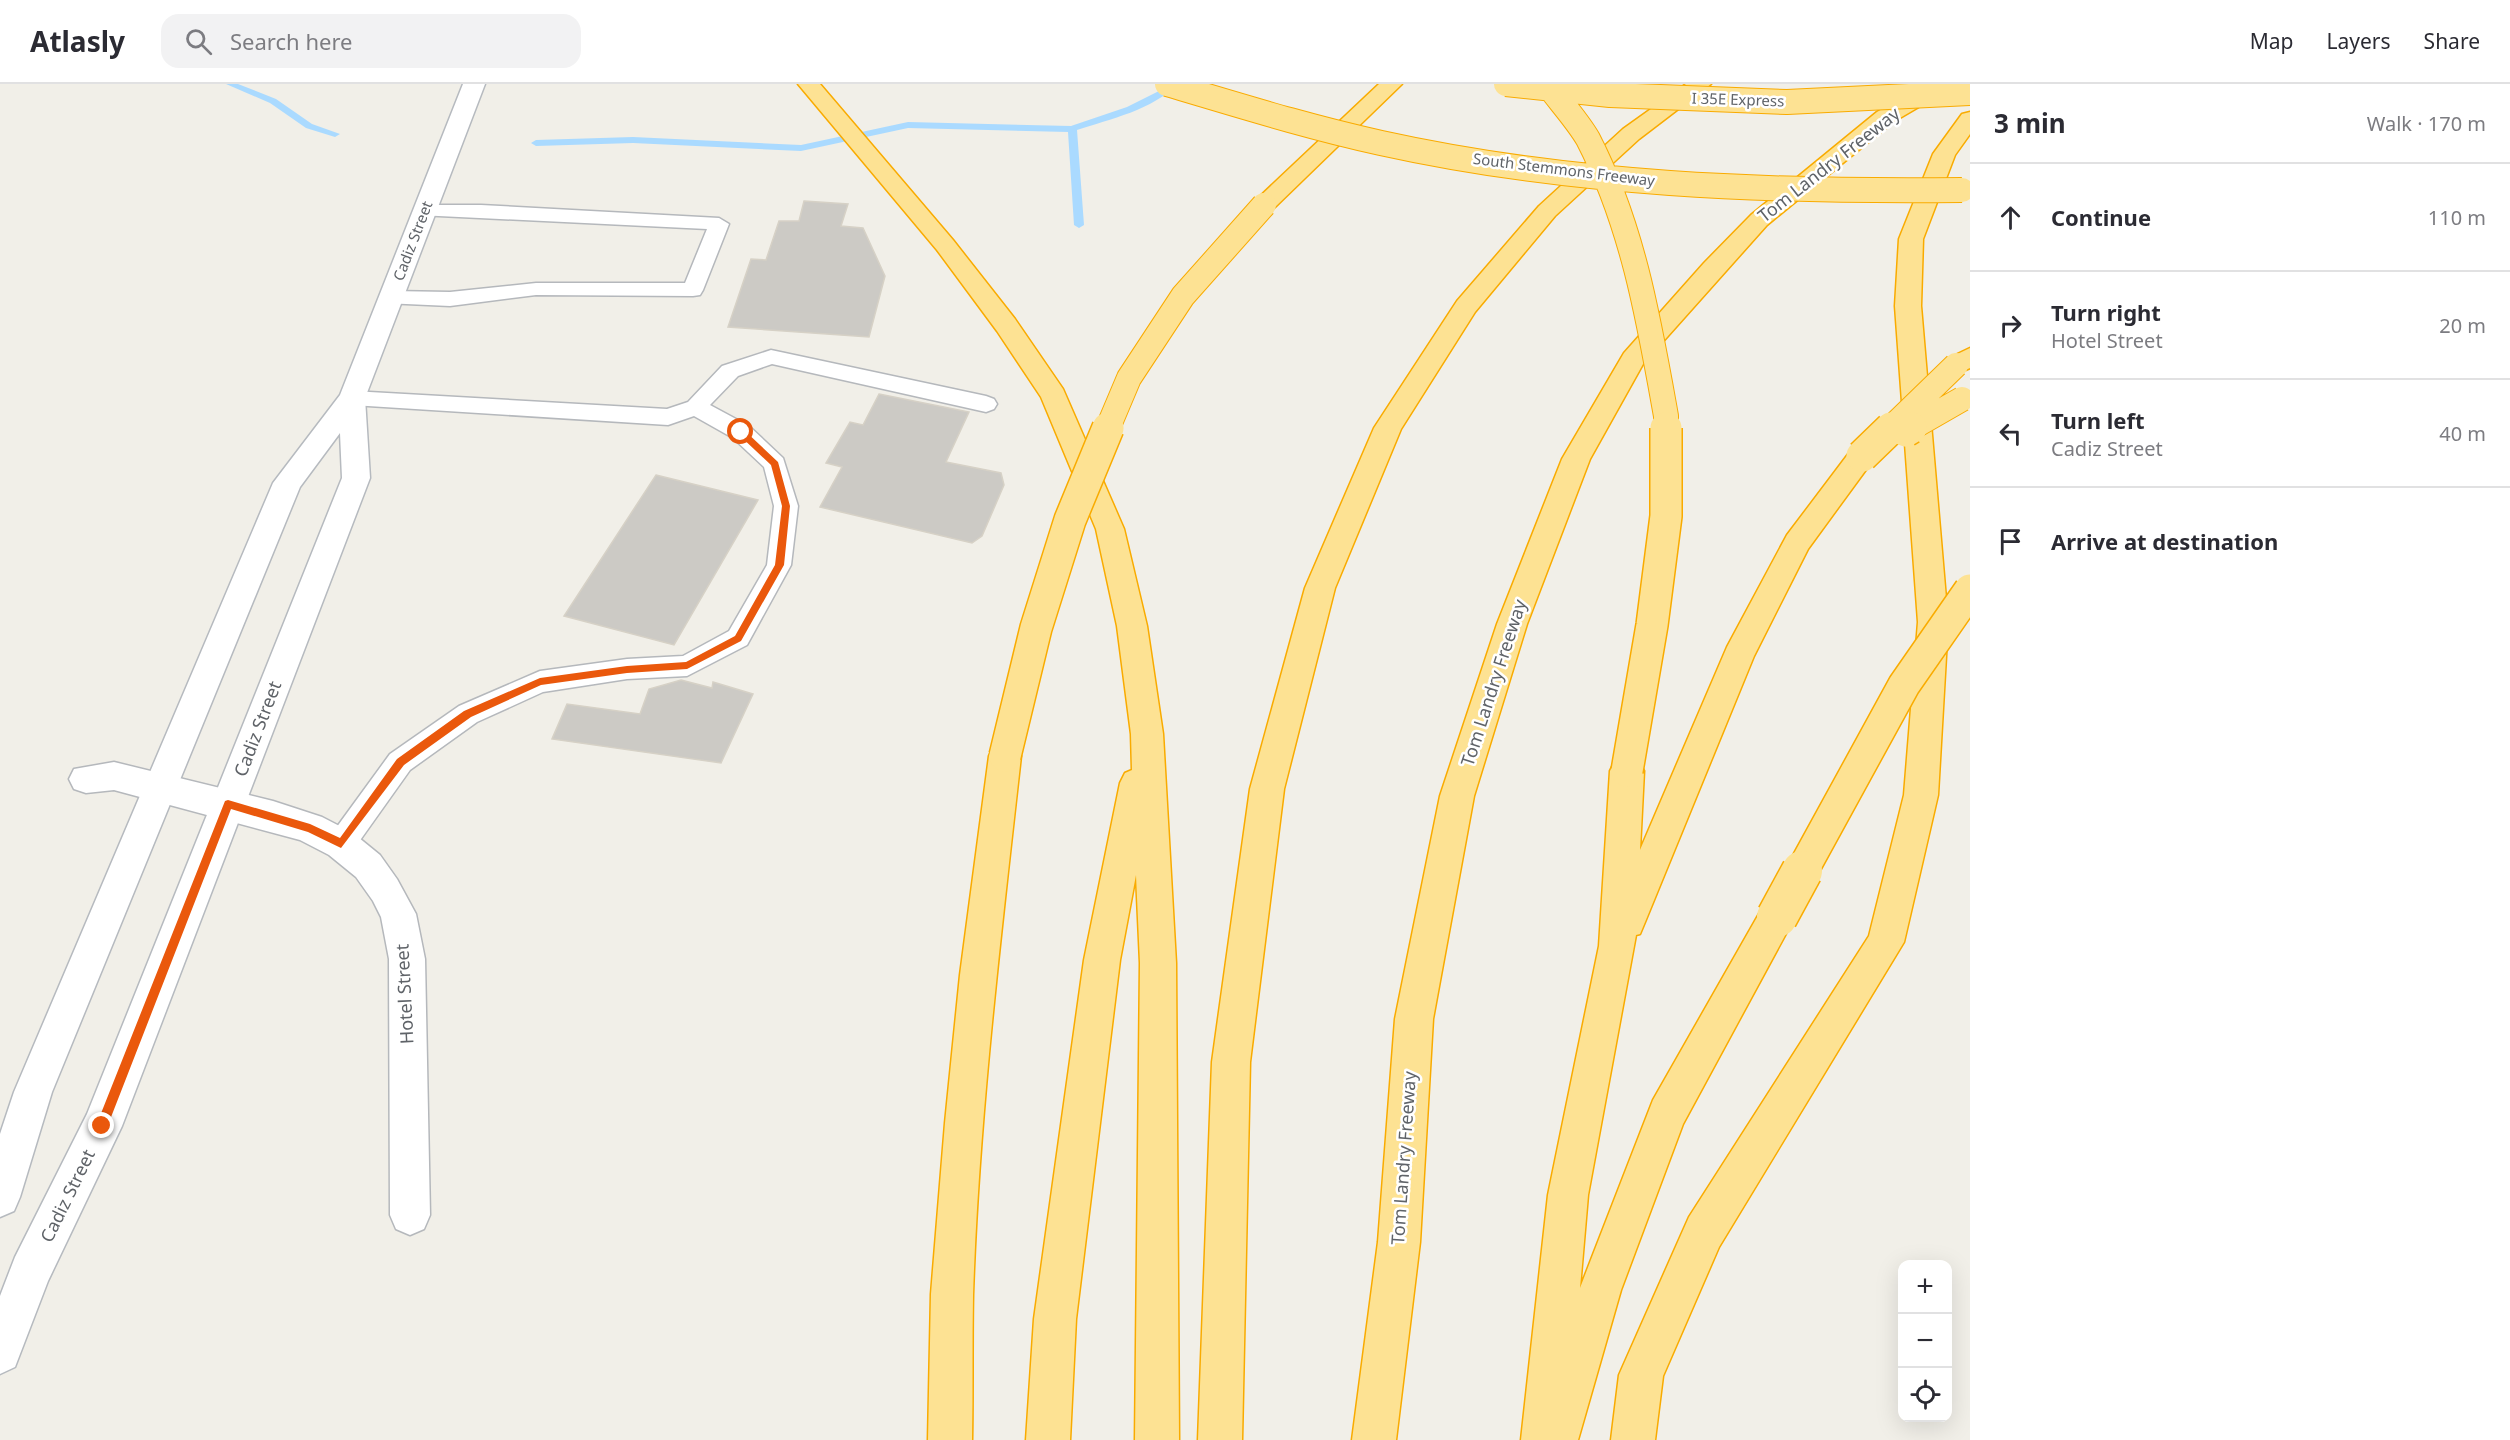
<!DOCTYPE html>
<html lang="en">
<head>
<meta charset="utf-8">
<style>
	:root { --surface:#fff; --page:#f2f2f3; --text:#2b2b33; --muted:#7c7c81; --line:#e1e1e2 }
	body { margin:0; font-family:"Noto Sans",sans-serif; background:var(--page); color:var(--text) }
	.controls { position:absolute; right:18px; bottom:18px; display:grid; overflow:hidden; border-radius:12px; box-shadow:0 6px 24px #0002 }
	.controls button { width:54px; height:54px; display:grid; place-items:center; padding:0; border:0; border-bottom:2px solid var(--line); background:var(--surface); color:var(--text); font:30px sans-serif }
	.stop { position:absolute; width:18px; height:18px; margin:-14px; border:4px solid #ea580c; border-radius:50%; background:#fff }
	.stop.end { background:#ea580c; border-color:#fff; box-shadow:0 2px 6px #0008 }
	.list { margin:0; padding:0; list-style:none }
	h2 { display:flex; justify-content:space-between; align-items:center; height:78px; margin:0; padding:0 24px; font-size:26px }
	h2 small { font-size:20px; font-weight:400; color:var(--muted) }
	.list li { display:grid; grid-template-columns:39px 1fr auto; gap:18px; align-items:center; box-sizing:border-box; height:108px; padding:0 24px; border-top:2px solid var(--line) }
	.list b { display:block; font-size:22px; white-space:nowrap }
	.list p { margin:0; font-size:20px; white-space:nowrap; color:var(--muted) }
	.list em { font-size:20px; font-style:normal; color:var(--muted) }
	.icon { flex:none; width:33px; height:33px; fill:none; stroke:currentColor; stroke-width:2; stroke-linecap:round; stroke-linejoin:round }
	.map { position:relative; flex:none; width:1970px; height:1356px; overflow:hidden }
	header { display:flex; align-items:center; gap:36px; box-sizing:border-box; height:84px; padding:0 30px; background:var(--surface); border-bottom:2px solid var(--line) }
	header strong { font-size:28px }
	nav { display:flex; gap:33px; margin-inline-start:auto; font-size:21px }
	.search { width:420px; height:54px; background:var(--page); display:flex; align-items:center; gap:15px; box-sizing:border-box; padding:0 21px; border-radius:18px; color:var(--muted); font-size:22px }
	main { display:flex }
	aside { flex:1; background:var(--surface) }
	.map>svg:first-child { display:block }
</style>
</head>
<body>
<header>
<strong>Atlasly</strong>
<div class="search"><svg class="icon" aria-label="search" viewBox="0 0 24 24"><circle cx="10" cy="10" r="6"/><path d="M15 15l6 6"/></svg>Search here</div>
<nav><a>Map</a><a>Layers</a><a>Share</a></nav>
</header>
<main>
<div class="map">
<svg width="1970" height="1356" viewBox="0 0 1970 1356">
	<rect width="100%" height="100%" fill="#f1efe8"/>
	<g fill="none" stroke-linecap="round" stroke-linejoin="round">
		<!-- stream -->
		<path fill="#aadaff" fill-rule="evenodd" d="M 226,0 L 238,0 L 276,15 L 312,40 L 340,50 L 335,53 L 306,44 L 270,19 Z
			M 1168,0 L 1177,0 C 1153,26 1110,35 1077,46 L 1084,141 L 1079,144 L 1074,141 L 1068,48 L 908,44 L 801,67 L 633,59 L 536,62 L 531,59 L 536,56 L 633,53 L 801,61 L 908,38 L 1071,42 L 1127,23 L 1159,7 Z"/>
	</g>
	<!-- building -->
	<path fill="#cccac5" stroke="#d6d1c6" stroke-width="1.5" d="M 804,117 L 848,120 L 841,142 L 863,144 L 885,192 L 869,253 L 728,243 L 751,175 L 766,176 L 779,137 L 799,137 Z
		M 879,310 L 969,328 L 946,378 L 1001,389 L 1004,401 L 982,452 L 972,459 L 820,423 L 842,383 L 826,379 L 850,338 L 863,341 Z
		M 656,391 L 758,416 L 674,561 L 564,532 Z
		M 681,596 L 712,604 L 713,598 L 753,610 L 721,679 L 552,655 L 567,620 L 640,630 L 649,605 Z"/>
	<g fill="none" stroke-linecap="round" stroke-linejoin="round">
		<defs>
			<path id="lane" d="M 425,121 L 481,121 L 719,134 L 729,140 L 703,206 L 700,211 L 693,212 L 536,211 L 450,222 L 384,219 L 381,214 L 384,209 L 391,207 L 450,208 L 536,199 L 685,199 L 707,145 L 418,131 L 415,127 L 418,123 Z
				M 771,266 L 986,312 L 994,315 L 997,320 L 994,325 L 986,328 L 772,280 L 738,292 L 710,321 L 749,342 L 783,374 L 798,422 L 791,481 L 747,561 L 687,592 L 627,595 L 543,608 L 477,638 L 410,686 L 351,769 L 341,772 L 331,769 L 327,760 L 331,751 L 390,670 L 459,622 L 540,587 L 627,575 L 683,572 L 729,547 L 767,481 L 774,422 L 764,383 L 733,354 L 694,332 L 668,341 L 352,321 L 344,319 L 341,314 L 344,309 L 352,307 L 667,325 L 688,318 L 722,282 Z"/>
			<path id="street" d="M 114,678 L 273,717 L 322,733 L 353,749 L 380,771 L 397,795 L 416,830 L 425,875 L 430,1131 L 424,1145 L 410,1151 L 396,1145 L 390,1131 L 389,875 L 381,833 L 373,817 L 356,793 L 329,771 L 300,756 L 114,706 L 86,709 L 74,705 L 69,695 L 74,685 Z"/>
			<path id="secondary" d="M 463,0 L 485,0 L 365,314 L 370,394 L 122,1042 L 48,1197 L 15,1283 L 0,1290 L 0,1212 L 15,1173 L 87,1030 L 342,394 L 340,349 L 300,403 L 52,1008 L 20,1113 L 14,1127 L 0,1133 L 0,1050 L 14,1008 L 273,399 L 340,311 Z"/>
			<path id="highway" d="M 798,0 L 820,0 L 953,156 L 1015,235 L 1063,305 L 1124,445 L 1147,542 L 1163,650 L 1176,879 L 1179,1356 L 1135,1356 L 1140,879 L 1136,791 L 1120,876 L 1076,1235 L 1070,1356 L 1026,1356 L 1034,1235 L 1084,876 L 1120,699 L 1125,689 L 1132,686 L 1131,650 L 1117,542 L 1096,445 L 1041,313 L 997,247 L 937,166 Z
				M 1379,0 L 1402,0 L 1272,126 L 1256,126 L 1252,121 L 1256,116 Z
				M 1686,0 L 1711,0 L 1639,55 L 1555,132 L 1475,228 L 1401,345 L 1335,504 L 1284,705 L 1250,978 L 1242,1356 L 1198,1356 L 1212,978 L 1250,705 L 1305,504 L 1374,344 L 1457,217 L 1539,122 L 1623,45 Z
				M 1926,0 L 1949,2 L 1946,7 L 1893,38 L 1767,141 L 1643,280 L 1590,375 L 1527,540 L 1474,712 L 1433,935 L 1420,1158 L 1396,1356 L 1352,1356 L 1378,1158 L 1395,935 L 1440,712 L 1497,540 L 1562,375 L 1624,269 L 1704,179 L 1751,131 L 1877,28 Z
				M 1970,28 L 1970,50 L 1955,71 L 1923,155 L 1921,222 L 1948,538 L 1938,711 L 1904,858 L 1719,1163 L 1663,1292 L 1655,1356 L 1611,1356 L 1619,1291 L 1689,1133 L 1869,852 L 1904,711 L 1918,538 L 1895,222 L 1899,155 L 1933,70 L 1962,30 Z
				M 1970,264 L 1970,284 L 1956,290 L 1947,287 L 1943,281 L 1947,275 Z
				M 1862,362 L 1872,365 L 1876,372 L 1808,465 L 1754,572 L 1645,838 L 1640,850 L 1636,851 L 1588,1111 L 1580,1204 L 1653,1016 L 1764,821 L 1777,817 L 1790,821 L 1795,833 L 1683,1040 L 1621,1206 L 1578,1356 L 1521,1356 L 1548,1111 L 1599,862 L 1610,687 L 1615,677 L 1627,673 L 1639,677 L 1644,687 L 1640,766 L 1727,563 L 1787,451 L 1852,365 Z
				M 1005,658 L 1017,662 L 1021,672 C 1001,851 979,1031 973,1211 C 972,1259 973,1308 972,1356 L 928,1356 L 931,1210 L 945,1039 L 960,891 L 989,672 L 993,662 Z"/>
		</defs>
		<!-- lane casing -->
		<use href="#lane" stroke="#b5b8bc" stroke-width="3"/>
		<!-- street casing -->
		<use href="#street" stroke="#b5b8bc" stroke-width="3"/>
		<!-- secondary casing -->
		<use href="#secondary" stroke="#b6babf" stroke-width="3"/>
		<!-- highway casing -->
		<use href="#highway" stroke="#f9ab00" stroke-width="3"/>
		<!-- lane -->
		<use href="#lane" fill="#fff" fill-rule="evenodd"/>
		<!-- street -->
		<use href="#street" fill="#fff" fill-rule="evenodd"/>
		<!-- secondary -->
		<use href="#secondary" fill="#fff" fill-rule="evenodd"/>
		<!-- highway -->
		<use href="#highway" fill="#fde293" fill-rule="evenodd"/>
		<defs>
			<path id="highway-bridge-far2" d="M 1167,0 C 1238,21 1308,43 1381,59 C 1571,101 1768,108 1962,106
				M 1506,0 L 1610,11 L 1787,18 L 1970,9
				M 1547,0 C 1560,18 1577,36 1588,55 C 1633,142 1649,237 1666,332 L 1666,346
				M 1107,346 L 1129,294 L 1183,212 L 1264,121
				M 1889,346 L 1956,281
				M 1908,346 L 1962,315"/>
			<path id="highway-bridge-far1" d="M 1906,347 L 1911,344
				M 1862,372 L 1891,344
				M 1005,672 L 1036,544 L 1070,436 L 1108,344
				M 1627,687 L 1652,541 L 1666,432 L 1666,344
				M 1801,789 L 1904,601 L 1970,506"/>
			<path id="highway-bridge" d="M 1777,833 L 1802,787"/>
		</defs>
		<!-- highway-bridge-far2 casing -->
		<use href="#highway-bridge-far2" stroke="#f9ab00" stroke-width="26" stroke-linecap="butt"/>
		<!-- highway-bridge-far1 casing -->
		<use href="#highway-bridge-far1" stroke="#f9ab00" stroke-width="34" stroke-linecap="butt"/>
		<!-- highway-bridge casing -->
		<use href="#highway-bridge" stroke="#f9ab00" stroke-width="43" stroke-linecap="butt"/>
		<!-- highway-bridge-far2 -->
		<use href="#highway-bridge-far2" stroke="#fde293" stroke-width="24"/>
		<!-- highway-bridge-far1 -->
		<use href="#highway-bridge-far1" stroke="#fde293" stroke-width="31"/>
		<!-- highway-bridge -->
		<use href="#highway-bridge" stroke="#fde293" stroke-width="40"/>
	</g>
	<!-- route -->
	<path fill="#ea580c" d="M 738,346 L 744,346 L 778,378 L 790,422 L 784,481 L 741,557 L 687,585 L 627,589 L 541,601 L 471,633 L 404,681 L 341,764 L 308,748 L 231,725 L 106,1046 L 98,1046 L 96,1042 L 225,717 L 228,716 L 310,740 L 340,754 L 397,675 L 464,627 L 540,594 L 627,582 L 686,578 L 735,552 L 775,481 L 782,422 L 771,381 L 738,350 Z"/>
	<g text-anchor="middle" stroke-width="5" stroke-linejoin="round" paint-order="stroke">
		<!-- far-street labels -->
		<g font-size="15" fill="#5f6368" stroke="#fff">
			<text transform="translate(1738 16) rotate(2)" y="5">I 35E Express</text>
			<text transform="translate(1564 86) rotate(7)" y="5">South Stemmons Freeway</text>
			<text transform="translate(413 157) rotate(-69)" y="5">Cadiz Street</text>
		</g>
		<!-- street labels -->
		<g font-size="18" fill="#5f6368" stroke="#fff">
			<text transform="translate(1829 81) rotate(-38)" y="6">Tom Landry Freeway</text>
			<text transform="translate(1494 599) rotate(-72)" y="6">Tom Landry Freeway</text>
			<text transform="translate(258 645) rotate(-69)" y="6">Cadiz Street</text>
			<text transform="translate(405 910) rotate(-93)" y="6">Hotel Street</text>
			<text transform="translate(1404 1074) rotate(-86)" y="6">Tom Landry Freeway</text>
			<text transform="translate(68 1112) rotate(-64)" y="6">Cadiz Street</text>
		</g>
	</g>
</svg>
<div class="controls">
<button>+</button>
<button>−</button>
<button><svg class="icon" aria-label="locate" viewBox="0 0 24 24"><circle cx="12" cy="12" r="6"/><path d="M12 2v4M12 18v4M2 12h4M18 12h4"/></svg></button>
</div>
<div class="stop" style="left:741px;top:348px"></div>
<div class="stop end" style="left:102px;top:1042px"></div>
</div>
<aside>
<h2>3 min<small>Walk · 170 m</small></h2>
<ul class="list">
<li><svg class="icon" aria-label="ahead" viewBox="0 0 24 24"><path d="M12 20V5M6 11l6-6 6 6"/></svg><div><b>Continue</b></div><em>110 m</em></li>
<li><svg class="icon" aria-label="right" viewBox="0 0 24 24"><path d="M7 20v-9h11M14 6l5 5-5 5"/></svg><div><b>Turn right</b><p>Hotel Street</p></div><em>20 m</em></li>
<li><svg class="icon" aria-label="left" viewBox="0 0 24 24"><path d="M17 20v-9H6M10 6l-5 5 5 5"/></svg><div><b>Turn left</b><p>Cadiz Street</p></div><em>40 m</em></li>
<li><svg class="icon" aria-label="arrive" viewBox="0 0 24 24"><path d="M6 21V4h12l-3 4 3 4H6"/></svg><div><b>Arrive at destination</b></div></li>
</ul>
</aside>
</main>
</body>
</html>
